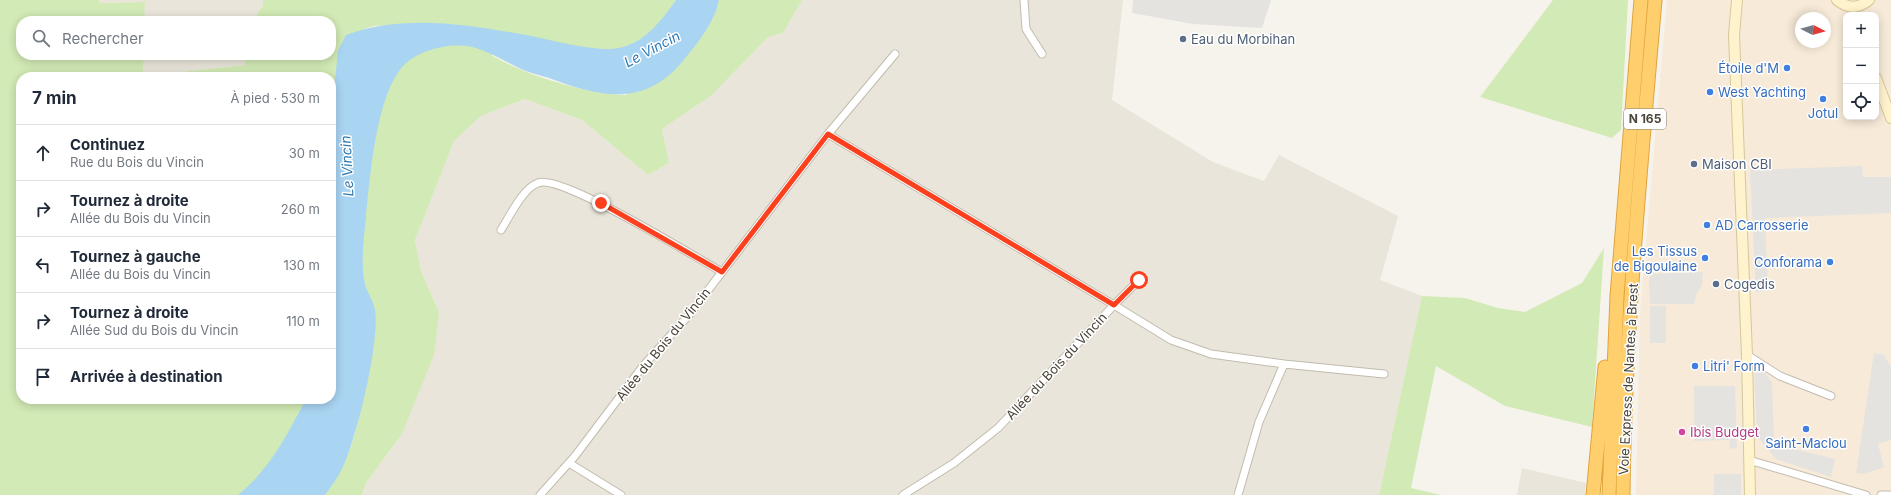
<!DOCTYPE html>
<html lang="fr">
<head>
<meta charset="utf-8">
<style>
	:root { --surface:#fff; --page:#f2f2f3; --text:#1f2937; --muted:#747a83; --line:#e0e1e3 }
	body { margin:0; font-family:Inter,sans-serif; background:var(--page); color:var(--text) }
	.controls { position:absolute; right:12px; top:12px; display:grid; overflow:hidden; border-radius:8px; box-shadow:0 2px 10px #0003 }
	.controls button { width:36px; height:36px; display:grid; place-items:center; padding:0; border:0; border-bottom:1px solid var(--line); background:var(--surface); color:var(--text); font:20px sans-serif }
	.compass { position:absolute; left:1795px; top:12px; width:36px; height:36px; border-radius:50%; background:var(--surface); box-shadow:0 2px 10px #0003; rotate:96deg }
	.stop { position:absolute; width:12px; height:12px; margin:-9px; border:3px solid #fc3f1d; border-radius:50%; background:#fff }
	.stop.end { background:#fc3f1d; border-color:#fff; box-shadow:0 1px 4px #0008 }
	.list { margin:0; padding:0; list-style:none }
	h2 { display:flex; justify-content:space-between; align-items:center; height:52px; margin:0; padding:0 16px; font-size:17px }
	h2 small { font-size:13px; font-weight:400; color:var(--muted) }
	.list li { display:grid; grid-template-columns:26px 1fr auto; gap:12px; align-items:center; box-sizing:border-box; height:56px; padding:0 16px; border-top:1px solid var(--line) }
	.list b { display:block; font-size:15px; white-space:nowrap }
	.list p { margin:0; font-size:13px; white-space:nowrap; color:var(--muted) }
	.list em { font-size:13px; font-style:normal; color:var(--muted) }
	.icon { flex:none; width:22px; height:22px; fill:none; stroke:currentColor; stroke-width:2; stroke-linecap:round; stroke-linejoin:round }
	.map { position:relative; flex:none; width:1891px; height:495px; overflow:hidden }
	.search { position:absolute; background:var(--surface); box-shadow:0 2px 10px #0003; left:16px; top:16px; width:320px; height:44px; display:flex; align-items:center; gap:10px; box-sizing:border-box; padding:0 14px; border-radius:16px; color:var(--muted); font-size:15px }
	.panel { position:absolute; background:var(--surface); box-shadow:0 2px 10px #0003; left:16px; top:72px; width:320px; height:332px; border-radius:16px }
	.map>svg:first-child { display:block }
</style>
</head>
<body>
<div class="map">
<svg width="1891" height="495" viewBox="0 0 1891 495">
	<rect width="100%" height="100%" fill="#f6f3ec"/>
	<!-- residential -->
	<path fill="#eae5da" d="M 99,0 L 263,0 L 263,5 L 253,21 L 144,21 L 144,2 L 100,3 Z
		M 802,0 L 1123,0 L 1112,100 L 1213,162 L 1264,181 L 1279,155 L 1398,216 L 1380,280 L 1422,296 L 1379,495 L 362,495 L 366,483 L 402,434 L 439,312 L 421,271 L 415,240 L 454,141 L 481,116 L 525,99 L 582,120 L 648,175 L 669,163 L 662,129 L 712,95 L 768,37 L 783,33 Z
		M 144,55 L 244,55 L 245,65 L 153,75 L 143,74 Z
		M 1522,468 L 1586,483 L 1585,495 L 1517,495 Z"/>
	<!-- commercial -->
	<path fill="#f7ead8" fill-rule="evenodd" d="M 1667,0 L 1891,0 L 1891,495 L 1636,495 L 1640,313 ZM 1846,15 L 1876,15 L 1876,117 L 1846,117 ZM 1801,18 L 1825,18 L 1825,42 L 1801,42 Z"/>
	<!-- green -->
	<path fill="#d2eab5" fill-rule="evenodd" d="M 0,0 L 99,0 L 100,3 L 145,2 L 144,21 L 21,21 L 21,55 L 144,55 L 143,74 L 153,75 L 245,65 L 244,55 L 331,55 L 331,21 L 253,21 L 263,5 L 263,0 L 676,0 L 635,57 L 491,55 C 527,76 585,93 626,95 L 706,30 L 713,18 L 719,0 L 802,0 L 783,33 L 768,37 L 712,95 L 662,129 L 669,163 L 648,175 L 582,120 L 525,99 L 481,116 L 454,141 L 415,240 L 421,271 L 439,312 L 434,355 L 402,434 L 366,483 L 362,495 L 325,495 C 343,471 356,439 360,409 L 312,495 L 0,495 ZM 434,23 L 450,25 L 363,29 L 375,26 ZM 21,77 L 331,77 L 331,399 L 21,399 Z
		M 1553,0 L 1628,0 L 1621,130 L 1612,138 L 1480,97 Z
		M 1604,248 L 1592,427 L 1505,406 L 1436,366 L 1411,488 L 1441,495 L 1379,495 L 1422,296 L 1465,298 L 1498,308 L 1525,312 L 1582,283 Z"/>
	<!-- parking -->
	<path fill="#e5e3e0" d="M 1133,0 L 1271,0 L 1262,28 L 1193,24 L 1132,13 Z
		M 1862,166 L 1863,177 L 1891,177 L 1891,213 L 1765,218 L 1768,291 L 1756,292 L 1750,170 Z
		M 1703,272 L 1702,285 L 1696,295 L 1694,304 L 1650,304 L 1649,282 L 1650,277 L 1653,274 Z
		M 1650,306 L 1666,306 L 1666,343 L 1650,343 Z
		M 1874,353 L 1883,354 L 1891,366 L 1891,440 L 1878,444 L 1884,467 L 1864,474 L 1856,473 Z
		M 1754,369 L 1763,369 L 1772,383 L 1774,444 L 1835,459 L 1831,477 L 1776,459 L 1757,436 Z
		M 1694,386 L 1735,386 L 1737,448 L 1730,449 L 1729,440 L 1694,441 Z
		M 1714,474 L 1741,474 L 1741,495 L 1714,495 Z"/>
	<!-- water -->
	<path fill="#a9d4f2" d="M 676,0 L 719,0 C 715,21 700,40 686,57 C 647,108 602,98 549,78 C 540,75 530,73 521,69 C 506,62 492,53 476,48 C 454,41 419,49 403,66 C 376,96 370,177 366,217 C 364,237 361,259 364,279 C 365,290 373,299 375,310 C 380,342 357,437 343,467 C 338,477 331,487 325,495 L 238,495 C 270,469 287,435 306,399 L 331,399 L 332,263 L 336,212 L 333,99 L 338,51 L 346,35 C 407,12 478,26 541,38 C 562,43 599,52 619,48 C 646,42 661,21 676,0 Z"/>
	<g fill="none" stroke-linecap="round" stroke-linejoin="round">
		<defs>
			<path id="street" d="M 1024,0 L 1026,29 L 1042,54
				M 828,134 L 1114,305 L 998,428 L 954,463 L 903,495
				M 501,230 C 510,216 523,188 538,183 C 560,173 695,257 722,272
				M 1139,280 L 1114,305 L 1171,340 L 1211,354 L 1284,364 L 1259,422 L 1238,495
				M 1747,355 L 1780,376 L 1831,396
				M 1284,364 L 1384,374
				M 1749,460 L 1866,495
				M 569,463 L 621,495
				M 540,495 L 575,456 L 643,366 L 689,315 L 828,134 L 895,54
				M 1881,495 L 1891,495"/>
			<path id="secondary" d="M 1737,0 L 1734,35 L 1747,355 L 1750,495
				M 1837,0 C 1848,9 1858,9 1869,0
				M 1876,78 L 1891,118"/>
			<path id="highway" d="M 1593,495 L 1605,367
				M 1609,495 L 1617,296 L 1641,0
				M 1623,495 C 1625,329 1641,165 1655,0"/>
		</defs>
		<!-- street casing -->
		<use href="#street" stroke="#c2bbae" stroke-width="9"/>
		<!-- secondary casing -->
		<use href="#secondary" stroke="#d6c79b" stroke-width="12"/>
		<!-- highway casing -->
		<use href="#highway" stroke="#e0a43c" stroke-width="15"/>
		<!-- street -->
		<use href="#street" stroke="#fff" stroke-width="7"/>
		<!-- secondary -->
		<use href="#secondary" stroke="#fff3cd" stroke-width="10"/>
		<!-- highway -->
		<use href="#highway" stroke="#ffcf6e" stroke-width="13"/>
	</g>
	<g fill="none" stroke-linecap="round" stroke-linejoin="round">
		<!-- route -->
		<path stroke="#fc3f1d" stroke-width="5" d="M 601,203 L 722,272 L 828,134 L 1114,305 L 1139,280"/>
	</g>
	<!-- markers -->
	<g fill="#5c6f8a" stroke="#fff" stroke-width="1.5">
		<circle cx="1183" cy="39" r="4"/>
		<circle cx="1694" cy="164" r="4"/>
		<circle cx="1716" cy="284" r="4"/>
	</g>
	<g fill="#3f7fe0" stroke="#fff" stroke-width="1.5">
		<circle cx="1787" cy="68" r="4"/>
		<circle cx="1710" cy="92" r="4"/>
		<circle cx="1823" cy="99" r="4"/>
		<circle cx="1707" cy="225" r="4"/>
		<circle cx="1705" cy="258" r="4"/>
		<circle cx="1830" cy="262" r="4"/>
		<circle cx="1695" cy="366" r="4"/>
		<circle cx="1806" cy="429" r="4"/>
	</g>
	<circle fill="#d1479c" stroke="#fff" stroke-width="1.5" cx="1682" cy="432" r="4"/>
	<g text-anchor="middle" stroke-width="3" stroke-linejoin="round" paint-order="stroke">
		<!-- shield labels -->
		<rect fill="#fff" stroke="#817c74" stroke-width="1" x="1624" y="109" width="42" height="20" rx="3"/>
		<g font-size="12" font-weight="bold" fill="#4b4439">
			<text x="1645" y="123">N 165</text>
		</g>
		<!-- service labels -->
		<g font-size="13" fill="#4e5e75" stroke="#fff" text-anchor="start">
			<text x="1191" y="44">Eau du Morbihan</text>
			<text x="1702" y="169">Maison CBI</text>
			<text x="1724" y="289">Cogedis</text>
		</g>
		<!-- shop labels -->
		<g font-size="13" fill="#366cbe" stroke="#fff" text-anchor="end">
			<text x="1779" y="73">Étoile d'M</text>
			<text x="1718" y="97" text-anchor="start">West Yachting</text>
			<text x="1823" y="118" text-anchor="middle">Jotul</text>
			<text x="1715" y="230" text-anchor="start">AD Carrosserie</text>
			<text x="1697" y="256">Les Tissus<tspan x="1697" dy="15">de Bigoulaine</tspan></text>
			<text x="1822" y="267">Conforama</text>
			<text x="1703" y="371" text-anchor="start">Litri' Form</text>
			<text x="1806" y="448" text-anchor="middle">Saint-Maclou</text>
		</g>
		<!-- street labels -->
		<g font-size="13" fill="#4b4439" stroke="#fff">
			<text transform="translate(663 344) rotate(-51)" y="5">Allée du Bois du Vincin</text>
			<text transform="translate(1056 366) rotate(-47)" y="5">Allée du Bois du Vincin</text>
			<text transform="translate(1628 379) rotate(-87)" y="5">Voie Express de Nantes à Brest</text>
		</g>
		<!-- hotel labels -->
		<g font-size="13" fill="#b23c85" stroke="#fff" text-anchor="start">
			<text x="1690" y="437">Ibis Budget</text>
		</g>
		<!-- water labels -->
		<g font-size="14" font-style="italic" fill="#2e7ab2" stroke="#fff">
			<text transform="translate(652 49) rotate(-28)" y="5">Le Vincin</text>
			<text transform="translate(347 166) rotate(-93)" y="5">Le Vincin</text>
		</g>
	</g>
</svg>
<div class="controls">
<button>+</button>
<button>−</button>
<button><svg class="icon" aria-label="locate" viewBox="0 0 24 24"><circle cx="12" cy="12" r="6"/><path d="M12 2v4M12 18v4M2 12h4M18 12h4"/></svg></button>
</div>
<svg class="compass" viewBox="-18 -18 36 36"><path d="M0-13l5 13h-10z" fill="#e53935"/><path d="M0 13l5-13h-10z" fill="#747a83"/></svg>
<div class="stop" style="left:1139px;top:280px"></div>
<div class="stop end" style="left:601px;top:203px"></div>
<div class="search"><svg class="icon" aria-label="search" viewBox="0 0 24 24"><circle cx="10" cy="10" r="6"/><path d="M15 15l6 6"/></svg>Rechercher</div>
<section class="panel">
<h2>7 min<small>À pied · 530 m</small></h2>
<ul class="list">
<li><svg class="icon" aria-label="ahead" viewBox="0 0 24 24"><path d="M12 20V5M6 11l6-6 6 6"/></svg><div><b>Continuez</b><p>Rue du Bois du Vincin</p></div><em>30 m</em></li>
<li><svg class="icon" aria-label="right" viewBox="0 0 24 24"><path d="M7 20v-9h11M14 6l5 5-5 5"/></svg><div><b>Tournez à droite</b><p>Allée du Bois du Vincin</p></div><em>260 m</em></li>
<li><svg class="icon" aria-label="left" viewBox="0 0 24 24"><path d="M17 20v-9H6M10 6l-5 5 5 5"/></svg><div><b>Tournez à gauche</b><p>Allée du Bois du Vincin</p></div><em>130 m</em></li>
<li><svg class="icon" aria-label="right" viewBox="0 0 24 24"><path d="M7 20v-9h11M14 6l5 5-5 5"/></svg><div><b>Tournez à droite</b><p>Allée Sud du Bois du Vincin</p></div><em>110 m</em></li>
<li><svg class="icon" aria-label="arrive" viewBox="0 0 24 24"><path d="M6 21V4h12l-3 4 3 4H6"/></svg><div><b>Arrivée à destination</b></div></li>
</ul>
</section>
</div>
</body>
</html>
